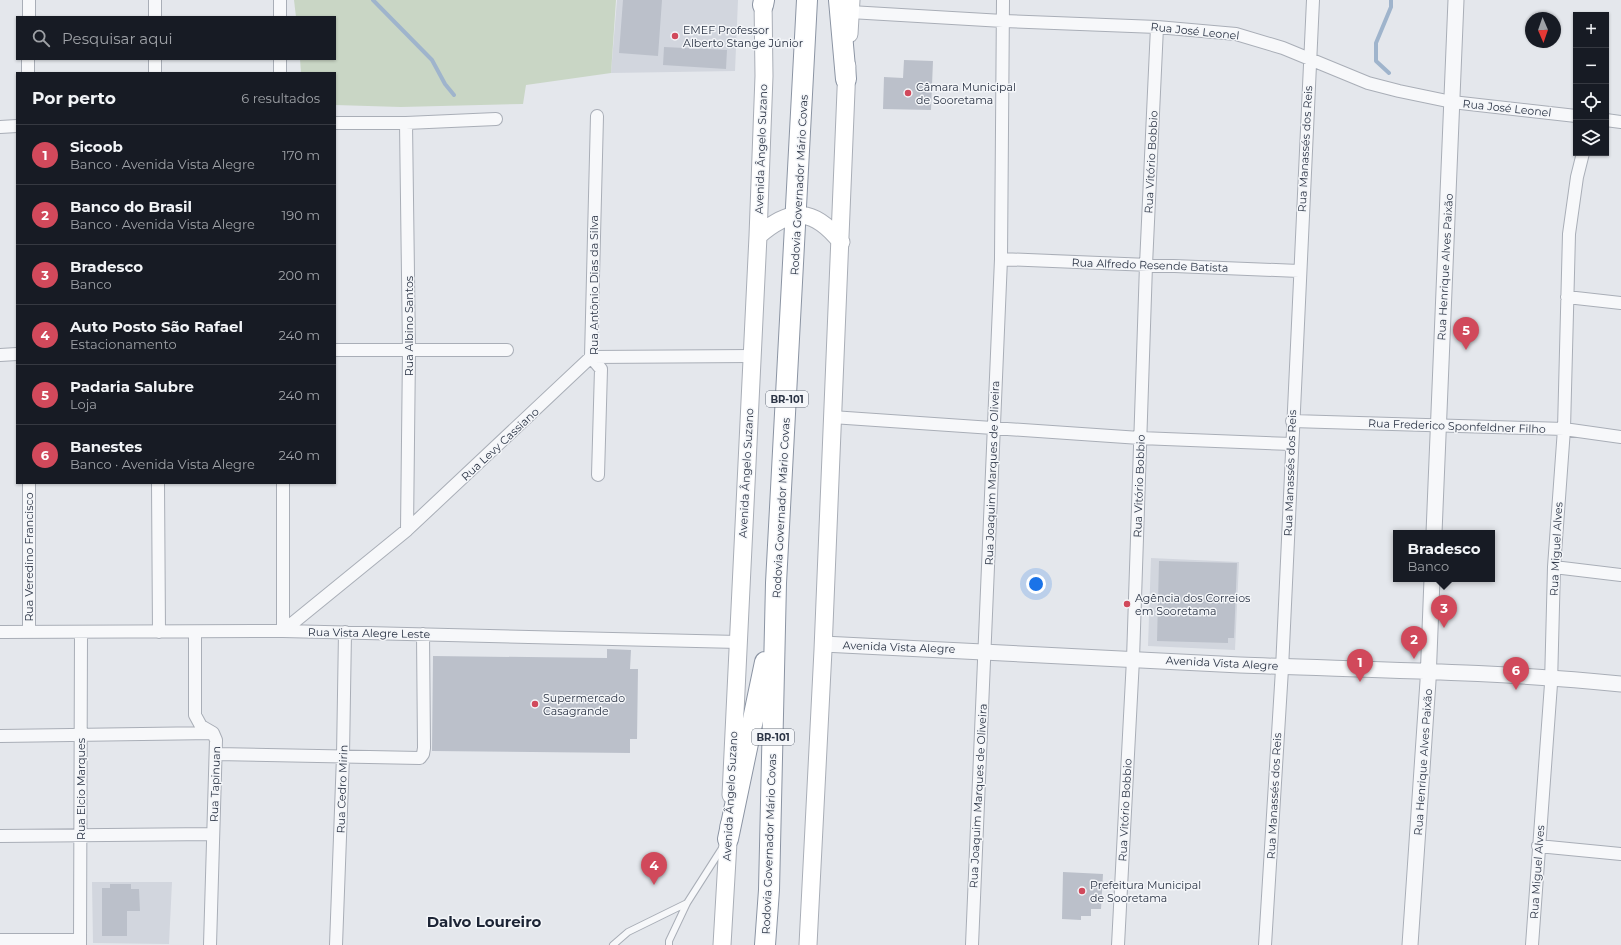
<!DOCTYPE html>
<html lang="pt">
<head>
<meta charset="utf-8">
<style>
	:root { --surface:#171b24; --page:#20242c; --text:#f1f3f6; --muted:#9ea1a6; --line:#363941; --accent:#d1495b }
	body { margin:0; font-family:Montserrat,sans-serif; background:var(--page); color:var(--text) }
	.controls { position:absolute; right:12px; top:12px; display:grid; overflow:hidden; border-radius:0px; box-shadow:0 1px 3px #0004 }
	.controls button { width:36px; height:36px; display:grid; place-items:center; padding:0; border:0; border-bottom:1px solid var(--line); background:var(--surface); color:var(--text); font:20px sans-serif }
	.compass { position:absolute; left:1525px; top:12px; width:36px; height:36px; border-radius:50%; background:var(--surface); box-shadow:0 1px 3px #0004; rotate:178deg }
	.you { position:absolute; left:1036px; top:584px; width:14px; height:14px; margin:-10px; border:3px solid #fff; border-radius:50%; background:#1a73e8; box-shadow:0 0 0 6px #1a73e833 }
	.badge { display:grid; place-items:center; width:26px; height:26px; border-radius:50%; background:var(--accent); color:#fff; font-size:13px; font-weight:700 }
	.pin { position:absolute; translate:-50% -33px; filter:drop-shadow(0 1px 2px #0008) }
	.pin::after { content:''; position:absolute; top:21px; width:14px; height:12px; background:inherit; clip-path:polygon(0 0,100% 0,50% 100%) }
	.popup { position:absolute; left:1393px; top:530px; width:102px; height:52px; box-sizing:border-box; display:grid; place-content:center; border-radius:0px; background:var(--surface); filter:drop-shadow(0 1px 3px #0005); font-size:13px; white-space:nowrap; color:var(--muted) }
	.popup b { font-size:15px; color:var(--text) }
	.popup::after { content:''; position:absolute; left:50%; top:100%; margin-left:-8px; border:8px solid transparent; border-top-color:var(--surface) }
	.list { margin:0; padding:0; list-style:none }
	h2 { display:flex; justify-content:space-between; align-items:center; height:52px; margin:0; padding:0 16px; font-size:17px }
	h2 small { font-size:13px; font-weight:400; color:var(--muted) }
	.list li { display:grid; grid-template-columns:26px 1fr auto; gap:12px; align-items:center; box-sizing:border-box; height:60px; padding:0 16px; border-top:1px solid var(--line) }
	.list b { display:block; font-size:15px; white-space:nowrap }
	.list p { margin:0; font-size:13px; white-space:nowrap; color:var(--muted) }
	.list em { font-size:13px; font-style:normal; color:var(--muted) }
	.icon { flex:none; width:22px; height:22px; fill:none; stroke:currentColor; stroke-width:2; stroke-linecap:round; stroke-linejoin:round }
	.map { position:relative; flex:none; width:1621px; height:945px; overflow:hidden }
	.search { position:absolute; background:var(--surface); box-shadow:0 1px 3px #0004; left:16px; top:16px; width:320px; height:44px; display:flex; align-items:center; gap:10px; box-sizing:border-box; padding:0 14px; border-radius:0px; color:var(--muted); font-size:15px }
	.panel { position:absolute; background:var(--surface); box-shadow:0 1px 3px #0004; left:16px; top:72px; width:320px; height:412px; border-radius:0px }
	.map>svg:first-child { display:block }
</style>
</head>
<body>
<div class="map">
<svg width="1621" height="945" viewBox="0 0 1621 945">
	<rect width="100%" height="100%" fill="#e4e7ec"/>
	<!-- built -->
	<path fill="#d2d6de" d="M 617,0 L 738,0 L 735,71 L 611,73 Z
		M 1151,558 L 1239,562 L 1235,650 L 1148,646 Z
		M 92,882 L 172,882 L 169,944 L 93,943 Z"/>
	<!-- green -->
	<path fill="#c9d6c5" d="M 294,0 L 616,0 L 611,73 L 526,85 L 523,104 L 401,107 L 335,105 L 335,73 L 301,73 L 300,59 L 335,59 L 335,17 L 296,17 Z"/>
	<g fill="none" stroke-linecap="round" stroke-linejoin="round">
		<!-- stream -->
		<path stroke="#9fb4cc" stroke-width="4" d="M 373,0 L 432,60 L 445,84 L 454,95
			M 1389,73 L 1376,61 L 1376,43 L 1391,7 L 1391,0"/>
	</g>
	<!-- building -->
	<path fill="#bbc0ca" d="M 623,0 L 662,0 L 658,56 L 619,53 Z
		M 664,47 L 727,50 L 726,69 L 663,65 Z
		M 904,60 L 933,61 L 931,110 L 883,109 L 884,77 L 903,78 Z
		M 1159,561 L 1237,563 L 1234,638 L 1228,638 L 1228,643 L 1157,641 Z
		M 607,649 L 631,650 L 630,669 L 638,669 L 637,739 L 630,739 L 630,753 L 432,751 L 433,656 L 607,658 Z
		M 1063,872 L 1103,874 L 1101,909 L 1091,909 L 1091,916 L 1081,916 L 1081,920 L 1062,919 Z
		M 110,884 L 131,884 L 131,889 L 139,889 L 140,911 L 127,911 L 127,936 L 102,936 L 102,888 L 110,888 Z"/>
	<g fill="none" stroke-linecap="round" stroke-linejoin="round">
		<defs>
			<path id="service" d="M 613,945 L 628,932 L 687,903
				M 669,945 L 669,941 L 687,903 L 724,845"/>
			<path id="minor" d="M 850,12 L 1003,21 L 1157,27 L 1236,34 L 1283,48 L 1368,83 L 1399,91 L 1452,102 L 1576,116
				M 29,17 L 29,0
				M 155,17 L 155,0
				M 280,17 L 280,0
				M 28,73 L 28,59
				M 155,73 L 155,59
				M 280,73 L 280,59
				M 597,116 L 591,357 L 601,369 L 598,475
				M 1606,120 L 1621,122
				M 335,123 L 406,123 L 496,119
				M 406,123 L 409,351 L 407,530
				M 0,127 L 17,126
				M 1001,259 L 1299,271
				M 1567,297 L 1621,303
				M 335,350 L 507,350
				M 0,355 L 17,354
				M 832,417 L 1140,438 L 1292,444
				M 1292,421 L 1564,429 L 1621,437
				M 29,483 L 29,632
				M 158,483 L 159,632
				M 1554,567 L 1621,575
				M 283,631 L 407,530 L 591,357 L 752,356
				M 283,631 L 283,483
				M 0,632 L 283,631 L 738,642
				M 195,632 L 195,715 L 201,726 L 213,733 L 216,740 L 210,945
				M 0,736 L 213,733
				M 216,754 L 420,758 L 423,754 L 424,748 L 423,634
				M 0,836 L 213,834
				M 1538,846 L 1621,854
				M 0,940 L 80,940
				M 80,945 L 81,633
				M 336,945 L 343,756 L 345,632
				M 972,945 L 1001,259 L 1003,0
				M 1118,945 L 1133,659 L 1146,265 L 1157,27
				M 1265,945 L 1282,669 L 1313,0
				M 1532,945 L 1551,684 L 1554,567 L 1564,429 L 1569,234 L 1577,177 L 1583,153"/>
			<path id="tertiary" d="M 1434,533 L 1456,0
				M 823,644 C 962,650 1101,659 1240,665 C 1367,670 1494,671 1621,684
				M 1410,945 L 1428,681 L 1432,579"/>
			<path id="secondary" d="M 849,34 L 851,0
				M 758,236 C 791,207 814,208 841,242
				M 731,795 L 758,236 L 764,76 L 763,0
				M 722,945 L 729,825
				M 808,945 L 823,650 L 847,66"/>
			<path id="trunk" d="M 839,0 L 846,79
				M 763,5 L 764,0
				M 728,839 L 765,662
				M 765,945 L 769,890 L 776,583 L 807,0"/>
		</defs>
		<!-- service casing -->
		<use href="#service" stroke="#a9aeb7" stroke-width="8"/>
		<!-- minor casing -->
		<use href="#minor" stroke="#a9aeb7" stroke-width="14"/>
		<!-- tertiary casing -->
		<use href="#tertiary" stroke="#a9aeb7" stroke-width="17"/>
		<!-- secondary casing -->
		<use href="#secondary" stroke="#a9aeb7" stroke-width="19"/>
		<!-- trunk casing -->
		<use href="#trunk" stroke="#8b94a3" stroke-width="22"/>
		<!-- service -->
		<use href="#service" stroke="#f7f8fa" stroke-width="6"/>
		<!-- minor -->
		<use href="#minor" stroke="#f7f8fa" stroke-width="12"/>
		<!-- tertiary -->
		<use href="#tertiary" stroke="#f7f8fa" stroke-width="15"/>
		<!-- secondary -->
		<use href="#secondary" stroke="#fff" stroke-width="17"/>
		<!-- trunk -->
		<use href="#trunk" stroke="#fff" stroke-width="20"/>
	</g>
	<!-- markers -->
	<g fill="#d1495b" stroke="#f4f6f9" stroke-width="1.5">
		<circle cx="675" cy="36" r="4"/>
		<circle cx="908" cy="93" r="4"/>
		<circle cx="1127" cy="604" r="4"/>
		<circle cx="535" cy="704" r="4"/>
		<circle cx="1082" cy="891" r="4"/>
	</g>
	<g text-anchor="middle" stroke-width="3" stroke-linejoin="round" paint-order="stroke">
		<!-- shield labels -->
		<g fill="#f4f6f9" stroke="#676e7b" stroke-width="1">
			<rect x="766" y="391" width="42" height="16" rx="3"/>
			<rect x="752" y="729" width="42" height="16" rx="3"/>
		</g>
		<g font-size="10" font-weight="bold" fill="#2b3445">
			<text x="787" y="403">BR-101</text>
			<text x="773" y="741">BR-101</text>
		</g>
		<!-- poi labels -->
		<g font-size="11" fill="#2b3445" stroke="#f4f6f9" text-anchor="start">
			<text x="683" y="34">EMEF Professor<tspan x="683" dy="13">Alberto Stange Júnior</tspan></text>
			<text x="916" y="91">Câmara Municipal<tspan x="916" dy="13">de Sooretama</tspan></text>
			<text x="1135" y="602">Agência dos Correios<tspan x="1135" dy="13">em Sooretama</tspan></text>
			<text x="543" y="702">Supermercado<tspan x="543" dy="13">Casagrande</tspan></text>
			<text x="1090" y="889">Prefeitura Municipal<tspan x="1090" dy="13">de Sooretama</tspan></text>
		</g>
		<!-- street labels -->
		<g font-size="11" fill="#2b3445" stroke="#f4f6f9">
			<text transform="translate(1195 31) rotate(6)" y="4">Rua José Leonel</text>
			<text transform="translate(1507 108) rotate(6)" y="4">Rua José Leonel</text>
			<text transform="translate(761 149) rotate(-88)" y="4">Avenida Ângelo Suzano</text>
			<text transform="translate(1305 149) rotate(-87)" y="4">Rua Manassés dos Reis</text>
			<text transform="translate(1151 162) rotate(-87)" y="4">Rua Vitório Bobbio</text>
			<text transform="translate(799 185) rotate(-87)" y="4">Rodovia Governador Mário Covas</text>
			<text transform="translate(1150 265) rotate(2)" y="4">Rua Alfredo Resende Batista</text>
			<text transform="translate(1445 267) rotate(-87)" y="4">Rua Henrique Alves Paixão</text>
			<text transform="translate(594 285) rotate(-90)" y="4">Rua Antônio Dias da Silva</text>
			<text transform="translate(409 326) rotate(-90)" y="4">Rua Albino Santos</text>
			<text transform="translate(1457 426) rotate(2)" y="4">Rua Frederico Sponfeldner Filho</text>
			<text transform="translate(500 444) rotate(-43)" y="4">Rua Levy Cassiano</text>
			<text transform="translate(746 473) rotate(-87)" y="4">Avenida Ângelo Suzano</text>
			<text transform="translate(992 473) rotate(-88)" y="4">Rua Joaquim Marques de Oliveira</text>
			<text transform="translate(1290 473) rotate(-88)" y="4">Rua Manassés dos Reis</text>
			<text transform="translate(1139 486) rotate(-88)" y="4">Rua Vitório Bobbio</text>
			<text transform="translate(781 508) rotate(-87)" y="4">Rodovia Governador Mário Covas</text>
			<text transform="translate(1556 549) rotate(-87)" y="4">Rua Miguel Alves</text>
			<text transform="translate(29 557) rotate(-90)" y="4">Rua Veredino Francisco</text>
			<text transform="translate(369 633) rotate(1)" y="4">Rua Vista Alegre Leste</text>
			<text transform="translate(899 647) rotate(2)" y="4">Avenida Vista Alegre</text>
			<text transform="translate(1222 663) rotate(3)" y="4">Avenida Vista Alegre</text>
			<text transform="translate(1423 762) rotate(-86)" y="4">Rua Henrique Alves Paixão</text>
			<text transform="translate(215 784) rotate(-88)" y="4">Rua Tapinuan</text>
			<text transform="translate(81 789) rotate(-90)" y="4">Rua Elcio Marques</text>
			<text transform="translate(342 789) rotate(-88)" y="4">Rua Cedro Mirin</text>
			<text transform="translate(730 796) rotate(-87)" y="4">Avenida Ângelo Suzano</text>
			<text transform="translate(978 796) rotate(-87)" y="4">Rua Joaquim Marques de Oliveira</text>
			<text transform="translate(1274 796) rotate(-87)" y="4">Rua Manassés dos Reis</text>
			<text transform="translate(1125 810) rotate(-87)" y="4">Rua Vitório Bobbio</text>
			<text transform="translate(769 844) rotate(-88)" y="4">Rodovia Governador Mário Covas</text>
			<text transform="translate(1537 872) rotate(-86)" y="4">Rua Miguel Alves</text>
		</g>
		<!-- district labels -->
		<g font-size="15" font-weight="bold" fill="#1d2536" stroke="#f4f6f9">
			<text x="484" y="927">Dalvo Loureiro</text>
		</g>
	</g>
</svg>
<div class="controls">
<button>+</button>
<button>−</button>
<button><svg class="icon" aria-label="locate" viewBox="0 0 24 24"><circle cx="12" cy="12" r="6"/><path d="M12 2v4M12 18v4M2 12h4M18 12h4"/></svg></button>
<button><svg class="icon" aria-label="layers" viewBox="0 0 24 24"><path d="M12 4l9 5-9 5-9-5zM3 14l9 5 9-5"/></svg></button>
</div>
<svg class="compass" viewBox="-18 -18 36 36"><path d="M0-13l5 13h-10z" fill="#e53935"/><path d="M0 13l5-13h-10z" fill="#9ea1a6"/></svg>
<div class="you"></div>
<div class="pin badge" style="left:1360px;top:682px">1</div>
<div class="pin badge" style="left:1414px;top:659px">2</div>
<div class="pin badge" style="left:1444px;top:628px">3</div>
<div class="popup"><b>Bradesco</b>Banco</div>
<div class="pin badge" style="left:654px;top:885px">4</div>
<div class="pin badge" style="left:1466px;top:350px">5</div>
<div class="pin badge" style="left:1516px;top:690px">6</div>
<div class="search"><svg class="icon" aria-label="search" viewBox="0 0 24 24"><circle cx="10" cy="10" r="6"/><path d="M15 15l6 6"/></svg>Pesquisar aqui</div>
<section class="panel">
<h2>Por perto<small>6 resultados</small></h2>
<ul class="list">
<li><span class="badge">1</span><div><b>Sicoob</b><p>Banco · Avenida Vista Alegre</p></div><em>170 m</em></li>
<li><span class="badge">2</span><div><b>Banco do Brasil</b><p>Banco · Avenida Vista Alegre</p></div><em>190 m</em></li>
<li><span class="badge">3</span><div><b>Bradesco</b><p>Banco</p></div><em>200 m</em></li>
<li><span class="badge">4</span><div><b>Auto Posto São Rafael</b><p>Estacionamento</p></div><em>240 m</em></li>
<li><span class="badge">5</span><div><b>Padaria Salubre</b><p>Loja</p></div><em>240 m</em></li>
<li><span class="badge">6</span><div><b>Banestes</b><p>Banco · Avenida Vista Alegre</p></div><em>240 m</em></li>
</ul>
</section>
</div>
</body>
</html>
